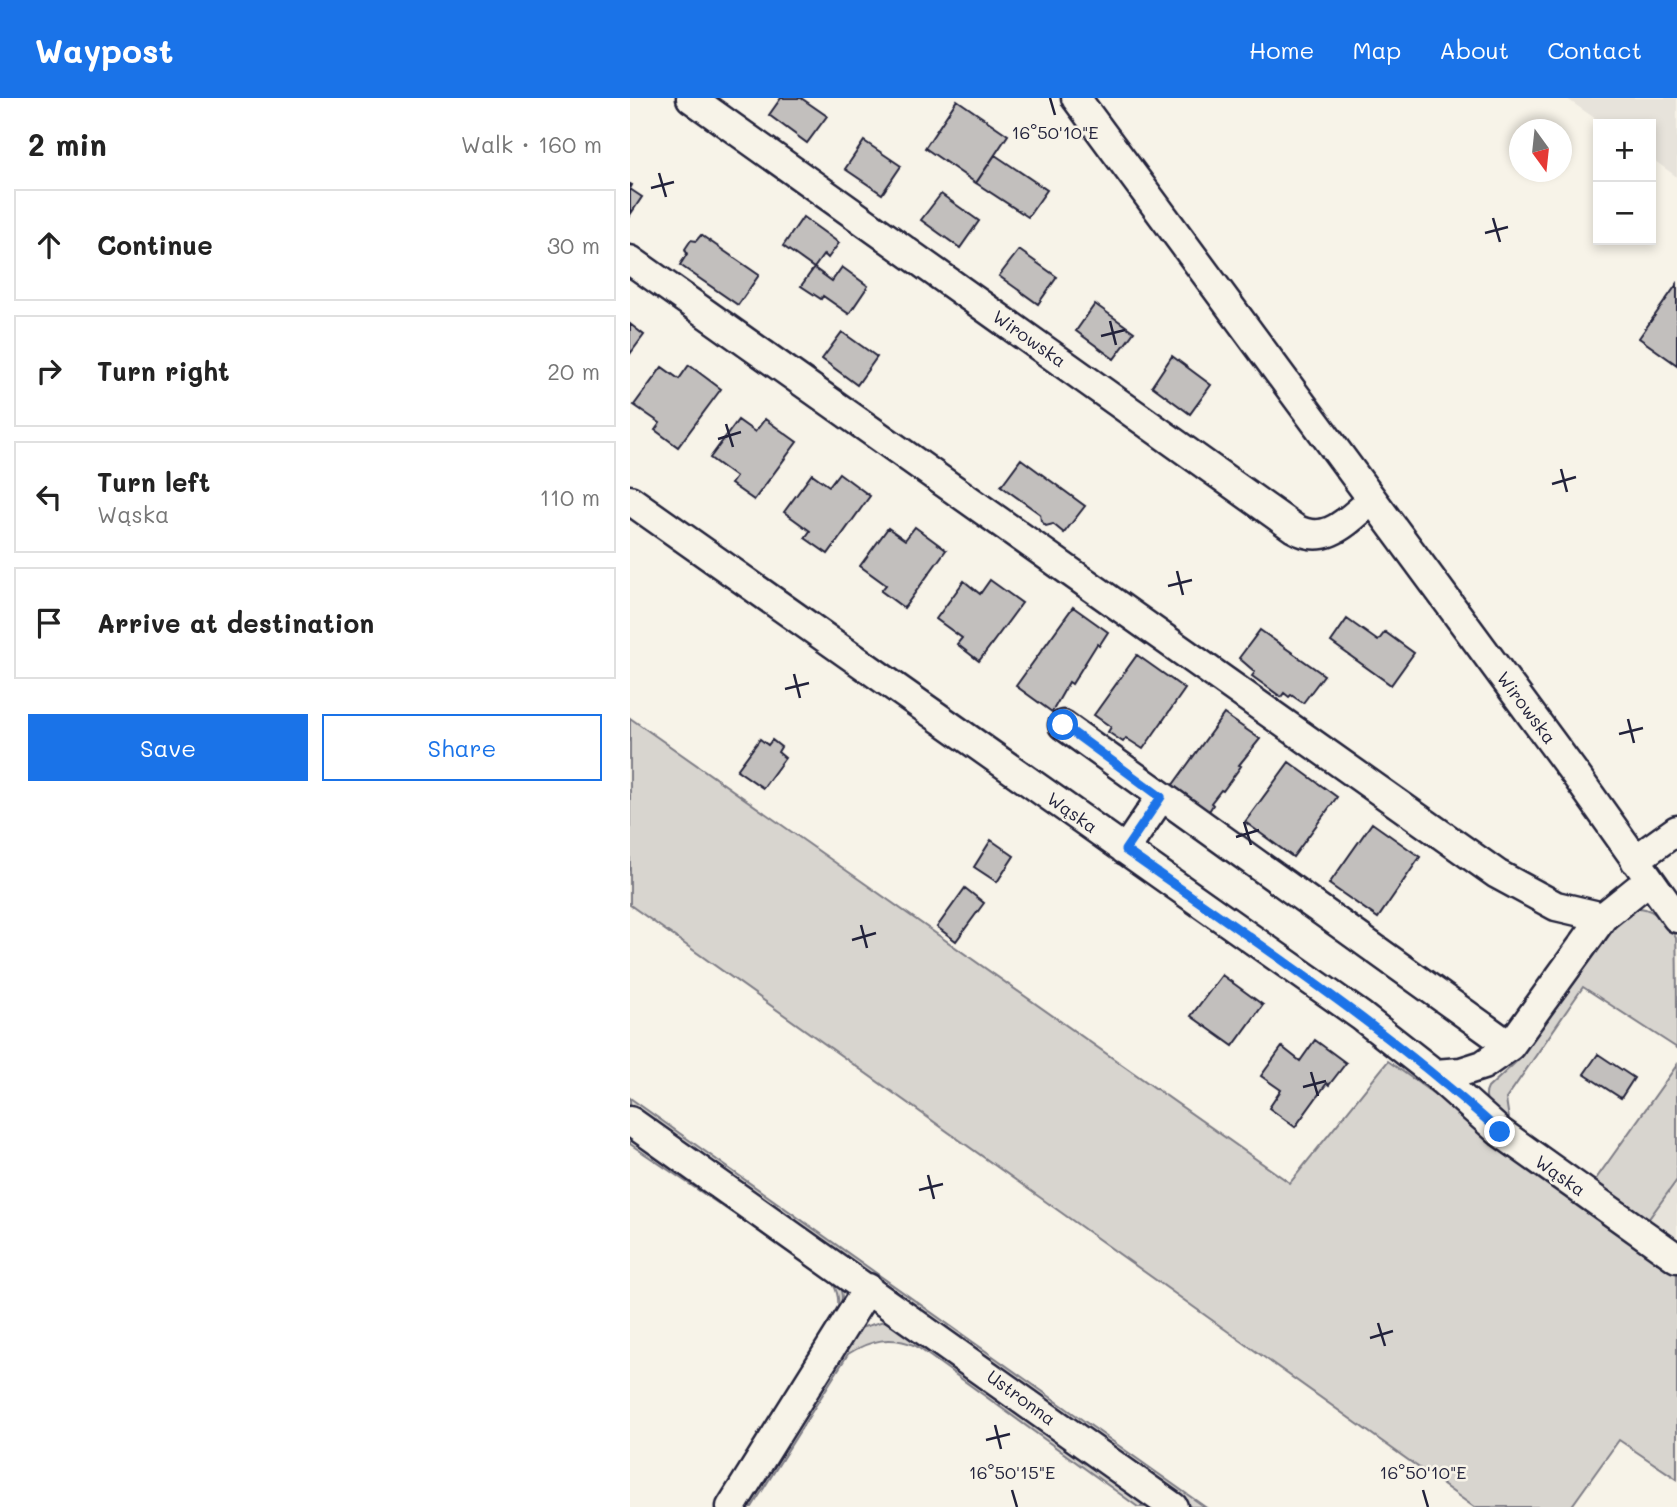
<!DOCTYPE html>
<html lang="en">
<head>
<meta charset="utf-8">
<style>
	:root { --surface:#fff; --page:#f2f2f2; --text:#222; --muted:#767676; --line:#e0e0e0; --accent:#1a73e8 }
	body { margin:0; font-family:Mali,sans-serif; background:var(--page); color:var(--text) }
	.controls { position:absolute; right:21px; top:21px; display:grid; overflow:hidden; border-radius:0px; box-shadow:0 4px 10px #0003 }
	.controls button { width:63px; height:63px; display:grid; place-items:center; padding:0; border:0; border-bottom:2px solid var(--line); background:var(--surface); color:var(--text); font:35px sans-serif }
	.compass { position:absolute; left:879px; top:21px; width:63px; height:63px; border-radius:50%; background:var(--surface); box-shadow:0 4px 10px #0003; rotate:165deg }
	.stop { position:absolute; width:21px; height:21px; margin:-16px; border:5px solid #1a73e8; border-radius:50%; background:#fff }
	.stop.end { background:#1a73e8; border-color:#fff; box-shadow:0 2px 7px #0008 }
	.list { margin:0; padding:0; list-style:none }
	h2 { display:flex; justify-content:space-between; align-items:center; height:91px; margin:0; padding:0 28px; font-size:30px }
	h2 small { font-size:23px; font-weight:400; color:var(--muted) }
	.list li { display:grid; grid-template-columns:46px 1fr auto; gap:21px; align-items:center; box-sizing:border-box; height:112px; margin:0 14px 14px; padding:0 14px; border:2px solid var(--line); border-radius:0px }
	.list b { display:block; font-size:26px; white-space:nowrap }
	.list p { margin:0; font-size:23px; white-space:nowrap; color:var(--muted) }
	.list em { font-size:23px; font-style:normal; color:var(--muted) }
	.actions { display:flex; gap:14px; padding:21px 28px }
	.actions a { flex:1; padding:16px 0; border:2px solid var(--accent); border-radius:0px; text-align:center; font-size:24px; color:var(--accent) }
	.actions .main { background:var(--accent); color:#fff }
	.icon { flex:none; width:38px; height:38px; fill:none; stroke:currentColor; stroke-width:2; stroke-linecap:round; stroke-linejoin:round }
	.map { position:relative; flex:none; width:1047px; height:1409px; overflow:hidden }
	header { display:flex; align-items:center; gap:42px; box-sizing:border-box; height:98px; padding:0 35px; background:var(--accent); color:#fff }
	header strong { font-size:33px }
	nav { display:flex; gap:38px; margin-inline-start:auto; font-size:24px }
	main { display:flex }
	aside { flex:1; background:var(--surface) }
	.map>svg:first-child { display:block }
</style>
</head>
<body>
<header>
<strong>Waypost</strong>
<nav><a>Home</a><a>Map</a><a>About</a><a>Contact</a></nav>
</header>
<main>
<aside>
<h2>2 min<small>Walk · 160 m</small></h2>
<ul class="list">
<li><svg class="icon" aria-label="ahead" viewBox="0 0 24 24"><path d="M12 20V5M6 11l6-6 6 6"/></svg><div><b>Continue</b></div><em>30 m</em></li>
<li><svg class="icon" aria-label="right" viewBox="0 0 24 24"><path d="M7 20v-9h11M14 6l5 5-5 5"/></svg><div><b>Turn right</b></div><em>20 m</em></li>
<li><svg class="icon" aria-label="left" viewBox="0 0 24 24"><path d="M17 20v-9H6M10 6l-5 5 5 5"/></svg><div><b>Turn left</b><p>Wąska</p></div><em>110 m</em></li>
<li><svg class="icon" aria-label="arrive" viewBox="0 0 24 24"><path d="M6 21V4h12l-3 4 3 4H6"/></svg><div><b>Arrive at destination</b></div></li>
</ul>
<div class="actions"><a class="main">Save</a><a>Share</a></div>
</aside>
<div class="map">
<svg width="1047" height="1409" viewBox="0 0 1047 1409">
	<rect width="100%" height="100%" fill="#f7f3e8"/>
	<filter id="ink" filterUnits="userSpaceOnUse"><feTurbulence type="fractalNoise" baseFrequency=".0143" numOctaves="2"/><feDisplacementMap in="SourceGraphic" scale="14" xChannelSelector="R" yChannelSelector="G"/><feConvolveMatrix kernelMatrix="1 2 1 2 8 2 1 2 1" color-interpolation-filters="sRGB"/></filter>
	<g filter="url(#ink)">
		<!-- built -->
		<path fill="#e7e3db" d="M 936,0 L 1047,0 L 1047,79 L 1021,60 L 1021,26 L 973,26 Z
			M 1047,1082 L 1047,1149 L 1015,1126 Z"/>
		<!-- green -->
		<path fill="#d8d5cf" stroke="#7d7c85" stroke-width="2" d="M 0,620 L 660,1085 L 758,963 L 1047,1171 L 1047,1381 L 989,1342 L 941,1409 L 844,1409 L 0,807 Z
			M 1010,810 C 1025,811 1039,827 1046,840 C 1047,850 1047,932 1047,950 L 953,889 L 876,1001 L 881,1034 C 871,1022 849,1006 858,990 L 887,963 L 989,824 L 1003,812 Z
			M 1047,967 L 1047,1082 L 1015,1126 L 961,1088 Z
			M 0,1000 L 575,1409 L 561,1409 L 0,1014 Z
			M 0,1031 L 202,1176 C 214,1191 215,1203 206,1220 C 210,1204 209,1194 200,1181 L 0,1046 Z
			M 254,1223 L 262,1224 L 529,1409 L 508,1409 L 286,1248 C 261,1237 240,1242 218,1256 L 122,1409 L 112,1409 L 223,1236 L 230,1230 Z"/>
		<!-- building -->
		<path fill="#c2bfbd" stroke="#22223b" stroke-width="2" d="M 151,0 L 171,0 L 197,18 L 177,45 L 139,17 Z
			M 327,2 L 378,37 L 346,85 L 295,50 Z
			M 234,43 L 271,68 L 252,96 L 215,71 Z
			M 365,57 L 417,92 L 398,119 L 346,85 Z
			M 0,86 L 2,87 L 0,91 L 12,99 L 0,117 Z
			M 311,96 L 349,123 L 330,150 L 291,122 Z
			M 173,119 L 209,145 L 198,160 L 194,156 L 184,170 L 153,148 Z
			M 71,137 L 129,177 L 108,207 L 50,167 L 57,156 L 55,151 L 61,142 L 66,143 Z
			M 389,152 L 427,179 L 408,206 L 369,178 Z
			M 212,169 L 238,188 L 219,216 L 193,198 L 191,201 L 171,188 L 184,170 L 202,183 Z
			M 1047,186 L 1047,267 L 1009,240 Z
			M 465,206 L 504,234 L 484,261 L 446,233 Z
			M 0,226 L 14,237 L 0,256 Z
			M 212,234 L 247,259 L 227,287 L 192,261 Z
			M 542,258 L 581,287 L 560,316 L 522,288 Z
			M 59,267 L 91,291 L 48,349 L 25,332 L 30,325 L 4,307 L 32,269 L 49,281 Z
			M 135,321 L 167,344 L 124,402 L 101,386 L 106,379 L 80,360 L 108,322 L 125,334 Z
			M 391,361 L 455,408 L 434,435 L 423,426 L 416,428 L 411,423 L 410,416 L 371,388 Z
			M 209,375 L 240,398 L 198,456 L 175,440 L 180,433 L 154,414 L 182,376 L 199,388 Z
			M 285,429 L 316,452 L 274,510 L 251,493 L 256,487 L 230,468 L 258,430 L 275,442 Z
			M 360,482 L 392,505 L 349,563 L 327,546 L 332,540 L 306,521 L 334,483 L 350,496 Z
			M 443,509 L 478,534 L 469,548 L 467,546 L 442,586 L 439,584 L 422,614 L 386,588 Z
			M 717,521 L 748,543 L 755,534 L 784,555 L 761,587 L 701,544 Z
			M 630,532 L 694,577 L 673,605 L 661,597 L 659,599 L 654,595 L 651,599 L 622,578 L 625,574 L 609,560 Z
			M 507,557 L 555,591 L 513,651 L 496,640 L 493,644 L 478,634 L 481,629 L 464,617 Z
			M 594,616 L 630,641 L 609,667 L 611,668 L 593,693 L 591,692 L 581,705 L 583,707 L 574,721 L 537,695 Z
			M 130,641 L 138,647 L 142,642 L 151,649 L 148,654 L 155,660 L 133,690 L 107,672 Z
			M 659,664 L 707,699 L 663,759 L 615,724 Z
			M 742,725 L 790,759 L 748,820 L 699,786 Z
			M 361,742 L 384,758 L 367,784 L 344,769 Z
			M 335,790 L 354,805 L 326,843 L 307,829 Z
			M 592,877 L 633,907 L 603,948 L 561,918 Z
			M 685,942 L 716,965 L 699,987 L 697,985 L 665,1029 L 639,1010 L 651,992 L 631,978 L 652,949 L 670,963 Z
			M 968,956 L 1004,980 L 991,1000 L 954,976 Z"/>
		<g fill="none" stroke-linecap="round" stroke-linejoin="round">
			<defs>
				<path id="minor" d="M 61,0 L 664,430 C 696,449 718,422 741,403
					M 446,0 L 945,676 L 1047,820
					M 0,162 L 867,776 L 926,808 L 973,819
					M 0,402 L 731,918 L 805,976 L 870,1034 L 1047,1160
					M 433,627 L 880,948
					M 495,752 L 531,699
					M 1005,762 L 1047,732
					M 805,976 L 831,974 L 853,967 L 880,948 L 973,819 L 1019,782
					M 0,1023 L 543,1409
					M 101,1409 L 238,1190"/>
			</defs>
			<!-- minor casing -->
			<use href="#minor" stroke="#22223b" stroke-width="33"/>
			<!-- minor -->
			<use href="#minor" stroke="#f7f3e8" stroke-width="28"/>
		</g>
	</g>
	<g fill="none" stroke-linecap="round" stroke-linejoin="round" filter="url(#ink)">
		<!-- route -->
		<path stroke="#1a73e8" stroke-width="9" d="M 433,627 L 531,699 L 495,752 C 623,842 754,928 870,1034"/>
	</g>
	<!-- ticks -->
	<path fill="none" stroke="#22223b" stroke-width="2.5" d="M 420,0 L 425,17M 29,75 L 36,99M 21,90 L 44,84M 863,120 L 870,144M 855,135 L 878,129M 480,223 L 486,247M 471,238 L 495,232M 96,326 L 103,349M 88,341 L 111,334M 931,371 L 937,394M 922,386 L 946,379M 547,473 L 553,497M 538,488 L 562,482M 164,576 L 170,600M 155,591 L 179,585M 998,621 L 1004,645M 989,636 L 1013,630M 614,724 L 621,747M 606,739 L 629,732M 231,827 L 237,850M 222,842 L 246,835M 681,974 L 688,998M 673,989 L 696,983M 298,1077 L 304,1101M 289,1092 L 313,1086M 748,1225 L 755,1248M 740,1240 L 763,1233M 365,1327 L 371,1351M 356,1342 L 380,1336M 382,1392 L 387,1409M 793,1392 L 798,1409"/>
	<g text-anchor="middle" stroke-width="5" stroke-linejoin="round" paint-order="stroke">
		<!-- street labels -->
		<g font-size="18" fill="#22223b" stroke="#f7f3e8">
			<text transform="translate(399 241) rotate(35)" y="6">Wirowska</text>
			<text transform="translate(896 610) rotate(53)" y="6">Wirowska</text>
			<text transform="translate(442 715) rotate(35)" y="6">Wąska</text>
			<text transform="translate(930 1078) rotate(35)" y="6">Wąska</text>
			<text transform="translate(391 1300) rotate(36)" y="6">Ustronna</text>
		</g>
	</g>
	<g font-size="18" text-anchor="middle" fill="#22223b" stroke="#f7f3e8" stroke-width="5" stroke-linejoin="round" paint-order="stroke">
		<text x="425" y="41">16°50'10"E</text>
		<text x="382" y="1381">16°50'15"E</text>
		<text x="793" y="1381">16°50'10"E</text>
	</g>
</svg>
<div class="controls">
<button>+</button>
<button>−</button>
</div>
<svg class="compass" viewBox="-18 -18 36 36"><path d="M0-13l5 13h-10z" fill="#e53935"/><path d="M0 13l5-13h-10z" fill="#767676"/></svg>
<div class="stop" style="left:433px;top:627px"></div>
<div class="stop end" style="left:870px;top:1034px"></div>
</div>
</main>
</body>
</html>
